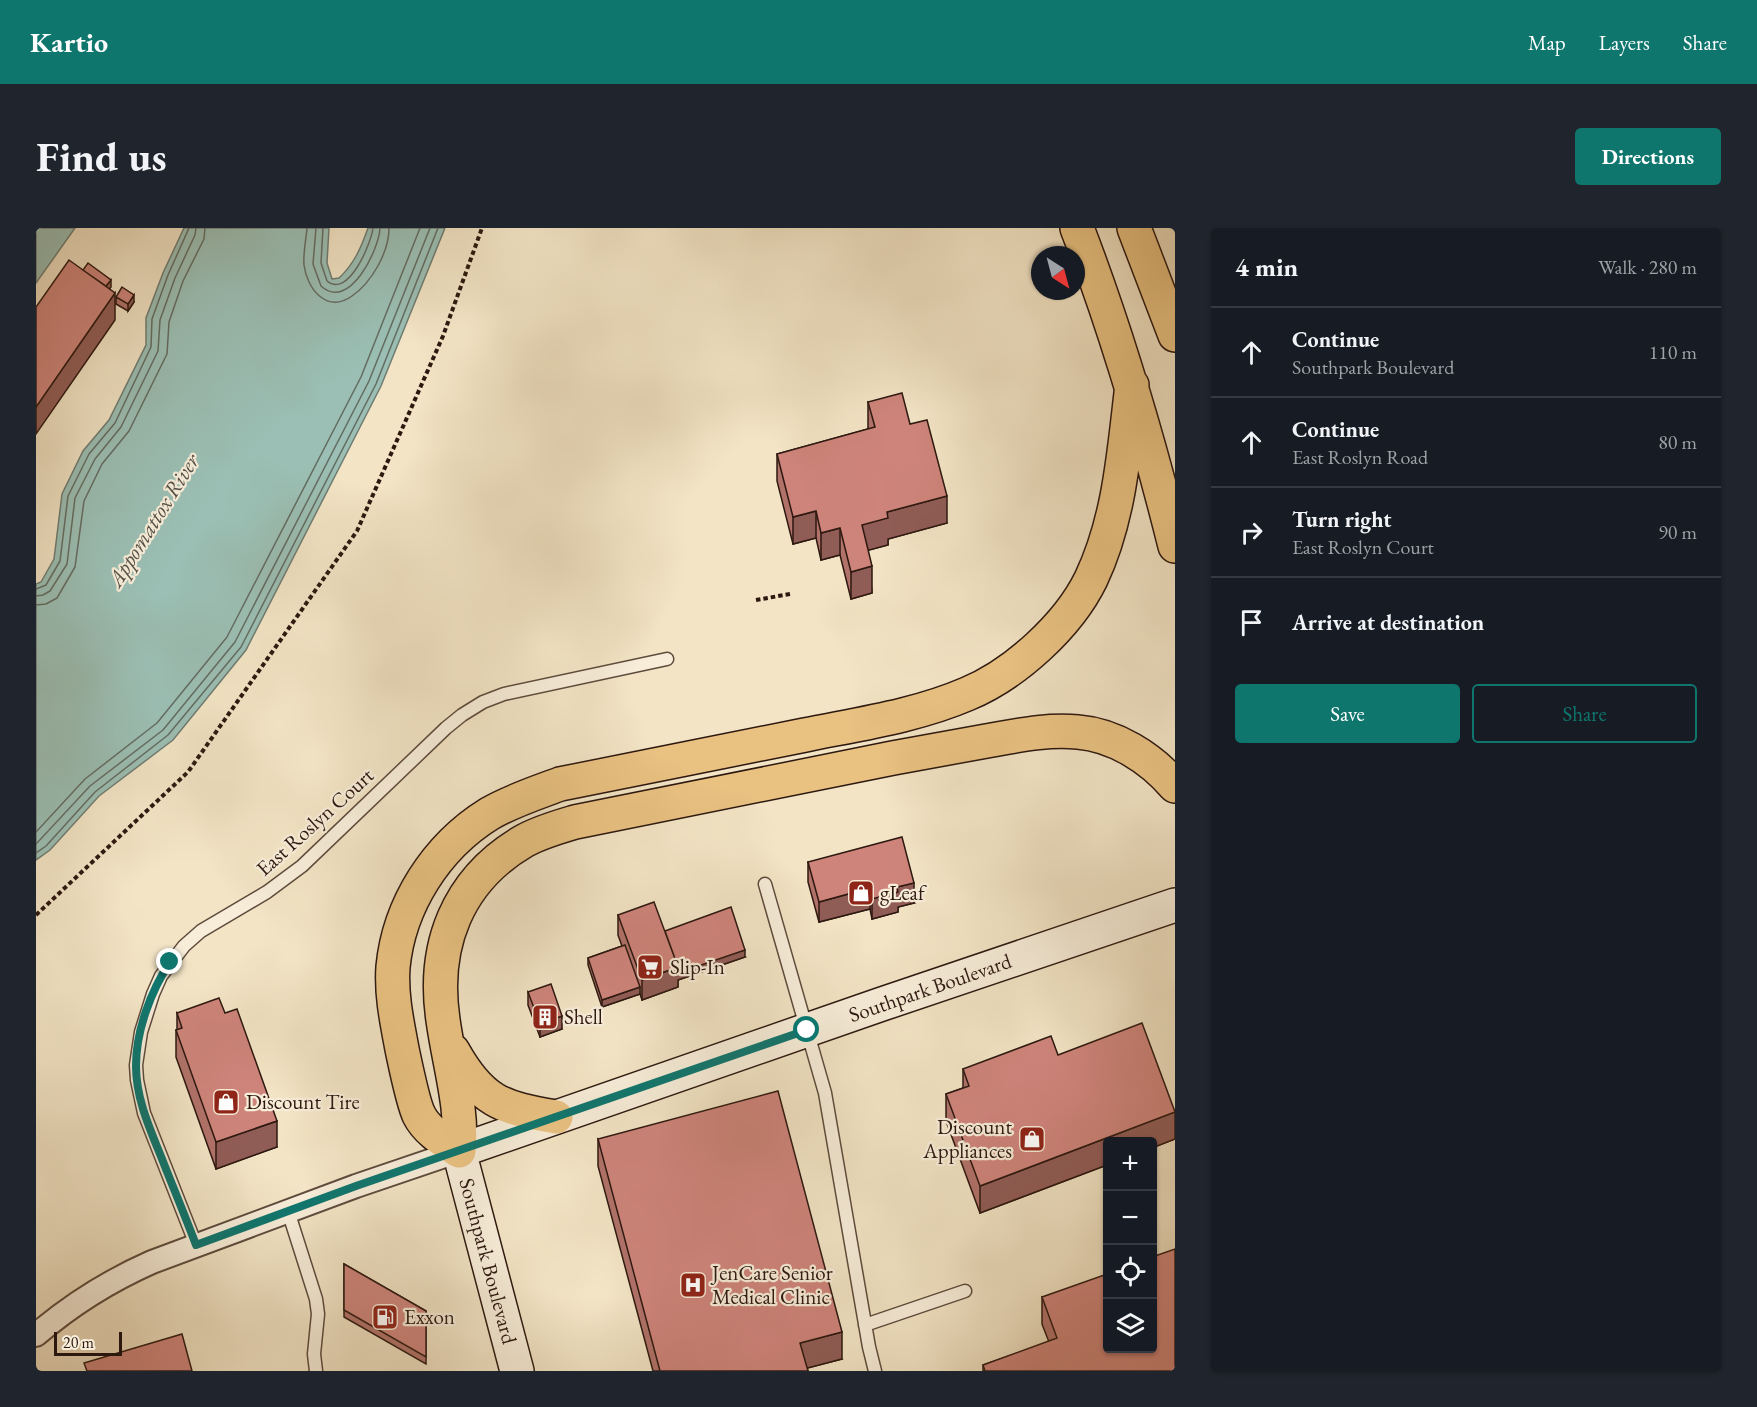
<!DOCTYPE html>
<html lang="en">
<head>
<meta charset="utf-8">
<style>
	:root { --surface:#171b24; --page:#20242c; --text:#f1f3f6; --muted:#9ea1a6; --line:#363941; --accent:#0f766e }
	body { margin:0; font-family:"EB Garamond",serif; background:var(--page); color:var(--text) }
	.controls { position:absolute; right:18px; bottom:18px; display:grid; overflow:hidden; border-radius:6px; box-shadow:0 2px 4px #0004 }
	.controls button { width:54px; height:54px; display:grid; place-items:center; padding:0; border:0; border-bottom:2px solid var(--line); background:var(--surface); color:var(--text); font:30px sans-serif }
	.compass { position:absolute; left:995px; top:18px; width:54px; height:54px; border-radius:50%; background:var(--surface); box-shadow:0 2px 4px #0004; rotate:144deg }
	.scale { position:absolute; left:18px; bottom:15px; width:68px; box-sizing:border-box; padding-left:6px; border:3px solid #2d1810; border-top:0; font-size:16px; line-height:21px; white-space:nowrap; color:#2d1810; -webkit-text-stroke:4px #f7edd9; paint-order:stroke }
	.stop { position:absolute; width:18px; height:18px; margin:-14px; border:4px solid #0f766e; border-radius:50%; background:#fff }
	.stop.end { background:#0f766e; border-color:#fff; box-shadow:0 2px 6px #0008 }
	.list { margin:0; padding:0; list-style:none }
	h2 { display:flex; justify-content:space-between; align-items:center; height:78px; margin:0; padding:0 24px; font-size:26px }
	h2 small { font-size:20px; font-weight:400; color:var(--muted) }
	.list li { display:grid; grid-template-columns:39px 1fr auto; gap:18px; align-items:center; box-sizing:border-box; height:90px; padding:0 24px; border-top:2px solid var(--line) }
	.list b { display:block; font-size:22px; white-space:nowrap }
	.list p { margin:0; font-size:20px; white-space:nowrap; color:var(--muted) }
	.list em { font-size:20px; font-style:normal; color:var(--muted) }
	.actions { display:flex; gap:12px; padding:18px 24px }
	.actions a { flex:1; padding:14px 0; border:2px solid var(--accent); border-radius:6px; text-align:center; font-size:21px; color:var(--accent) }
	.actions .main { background:var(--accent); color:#fff }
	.icon { flex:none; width:33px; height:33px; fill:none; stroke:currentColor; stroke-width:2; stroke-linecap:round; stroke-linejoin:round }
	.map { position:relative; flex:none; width:1139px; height:1143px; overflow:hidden; border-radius:6px }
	header { display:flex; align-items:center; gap:36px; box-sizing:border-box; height:84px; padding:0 30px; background:var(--accent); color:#fff }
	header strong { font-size:28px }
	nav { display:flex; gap:33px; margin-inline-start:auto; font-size:21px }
	.intro { display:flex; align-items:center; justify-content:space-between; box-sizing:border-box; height:144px; padding:0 36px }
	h1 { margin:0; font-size:42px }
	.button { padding:15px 27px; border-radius:6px; background:var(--accent); color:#fff; font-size:21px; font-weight:700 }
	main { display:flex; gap:36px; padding:0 36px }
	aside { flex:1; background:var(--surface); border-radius:6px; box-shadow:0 2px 4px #0004 }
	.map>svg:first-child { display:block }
</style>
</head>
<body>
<header>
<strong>Kartio</strong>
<nav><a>Map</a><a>Layers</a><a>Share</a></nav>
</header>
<div class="intro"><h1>Find us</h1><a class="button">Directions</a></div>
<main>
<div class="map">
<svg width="1139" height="1143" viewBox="0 0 1139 1143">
	<rect width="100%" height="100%" fill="#f2e4c5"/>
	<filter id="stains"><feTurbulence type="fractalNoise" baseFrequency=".00333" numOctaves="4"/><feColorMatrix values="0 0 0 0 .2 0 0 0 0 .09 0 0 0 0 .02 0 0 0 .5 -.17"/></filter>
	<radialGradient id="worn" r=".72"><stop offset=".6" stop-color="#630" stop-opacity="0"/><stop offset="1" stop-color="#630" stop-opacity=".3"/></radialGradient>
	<!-- water -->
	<path fill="#9bbfb4" stroke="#6f7c72" stroke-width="1.5" d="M 0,0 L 39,0 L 0,55 Z
		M 148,0 L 293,0 L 291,35 L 296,51 L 303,50 C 318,36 325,20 332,0 L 409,0 L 345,158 L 210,422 L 137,512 L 63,568 L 14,622 L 0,632 L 0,356 L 5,354 L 18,331 L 26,266 L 47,223 L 73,192 L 110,117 L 110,90 L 127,45 Z"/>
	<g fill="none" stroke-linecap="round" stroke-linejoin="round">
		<!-- shore -->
		<path stroke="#646c62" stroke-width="1.5" d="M 271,0 C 270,12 267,25 268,37 C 271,61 291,86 316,68 C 336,54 353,24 353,0
			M 280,0 L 277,36 L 285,58 C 313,84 343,22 344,0
			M 287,0 L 285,35 L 291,53 C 312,71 335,16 337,0
			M 0,361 L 10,357 L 24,333 L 32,268 L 53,226 L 79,195 L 115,119 L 116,91 L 132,47 L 153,0
			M 0,368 L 7,367 L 14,363 L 31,336 L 39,270 L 59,231 L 85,199 L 122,123 L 124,92 L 139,50 L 159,7 L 160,0
			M 0,377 L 10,376 L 21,370 L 39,339 L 48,273 L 66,236 L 93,203 L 131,126 L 133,94 L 147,53 L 168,11 L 169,0
			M 0,604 L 49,551 L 121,495 L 191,409 L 325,149 L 384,0
			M 0,616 L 54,558 L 127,502 L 199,414 L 333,153 L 394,0
			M 0,625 L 10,618 L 59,564 L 132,507 L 205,419 L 340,156 L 402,0"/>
		<defs>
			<path id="service" d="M 729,656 L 789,865 L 833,1119 L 839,1143
				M 252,983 L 280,1071 L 282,1086 L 278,1126 L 280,1143
				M 160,1017 L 108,885 L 101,852 L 100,837 L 105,804 L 117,766 L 125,748 L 148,718 L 165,703 L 231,664 L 266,638 L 410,500 L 426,487 L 447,474 L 468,466 L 631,431
				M 829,1097 L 929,1063"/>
			<path id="minor" d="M 0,1107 C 36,1076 73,1053 116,1034 L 320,958 L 423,923"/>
			<path id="secondary" d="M 481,1143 L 423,923 L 846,776 L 1139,677"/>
			<path id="motorway" d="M 1041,0 C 1081,104 1112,210 1139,318
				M 1098,0 L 1139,107
				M 1096,157 C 1088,223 1084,290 1055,351 C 1032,398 979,446 931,466 C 880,488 823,496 769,507 C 687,523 606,540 524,556 C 500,565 475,573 453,586 C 400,619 363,677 357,739 C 355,767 361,794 366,821 C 369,835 377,875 383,887 C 391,903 408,913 423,923 C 427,879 413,836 407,792 C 396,718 421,652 488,613 C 504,604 522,599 539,594 C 645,573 751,552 857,530 C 890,524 923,518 956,512 C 984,507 1013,501 1042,504 C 1079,507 1115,530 1139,558
				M 417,823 C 445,873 465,880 520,889"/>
		</defs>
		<!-- service casing -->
		<use href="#service" stroke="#5e4b3d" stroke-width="15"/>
		<!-- minor casing -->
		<use href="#minor" stroke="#5e4b3d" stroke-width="26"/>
		<!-- secondary casing -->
		<use href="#secondary" stroke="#2d1810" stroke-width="36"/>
		<!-- motorway casing -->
		<use href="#motorway" stroke="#2d1810" stroke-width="36"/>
		<!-- path -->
		<path stroke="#2d1810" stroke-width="4" stroke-dasharray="4.5 3" stroke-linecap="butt" d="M 720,372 L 754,366
			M 0,687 L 152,544 L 321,303 L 407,108 L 446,0"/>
		<!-- service -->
		<use href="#service" stroke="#f7edd9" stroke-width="12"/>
		<!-- minor -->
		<use href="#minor" stroke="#f7edd9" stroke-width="22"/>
		<!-- secondary -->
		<use href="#secondary" stroke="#f7edd9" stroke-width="33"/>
		<!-- motorway -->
		<use href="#motorway" stroke="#e9c282" stroke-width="33"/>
	</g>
	<!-- wall -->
	<path fill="#b1726a" stroke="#2d1810" stroke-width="1.5" d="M 80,69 L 98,74 L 92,83 L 80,76 Z
		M 832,174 L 874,196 L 911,295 L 852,311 L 852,317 L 832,322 L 836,365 L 815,371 L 804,327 L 785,332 L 780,310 L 757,316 L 741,253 L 741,226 L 832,201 Z
		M 772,634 L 878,675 L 862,679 L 862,684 L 836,691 L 834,681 L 783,694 L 772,654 Z
		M 582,687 L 629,703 L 709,729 L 642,752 L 642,759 L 606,772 L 604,766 L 566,779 L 552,737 L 552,730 L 586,718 L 582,707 Z
		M 492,764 L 526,801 L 504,809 L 492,777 Z
		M 141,785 L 241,919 L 180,941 L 140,829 L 140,802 L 141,802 Z
		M 1022,827 L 1139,883 L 1139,911 L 1116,920 L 1116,914 L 1071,914 L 1071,937 L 944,985 L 910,893 L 910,866 L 927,860 L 927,841 Z
		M 562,911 L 806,1131 L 771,1140 L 772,1143 L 617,1143 L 562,938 Z
		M 308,1036 L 390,1083 L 390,1136 L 308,1089 Z
		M 1006,1069 L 1139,1143 L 947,1143 L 947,1137 L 1013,1114 L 1006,1096 Z"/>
	<!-- shaded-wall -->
	<path fill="#905c56" stroke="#2d1810" stroke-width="1.5" d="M 75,52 L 75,59 L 66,70 L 66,63 Z
		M 79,65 L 79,92 L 0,206 L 0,179 Z
		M 98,67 L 98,74 L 92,83 L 92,76 Z
		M 911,268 L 911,295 L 852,311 L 852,317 L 826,324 L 826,297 L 851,284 Z
		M 780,283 L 780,310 L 757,316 L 757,289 Z
		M 804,300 L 804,327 L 785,332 L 785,305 Z
		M 836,338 L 836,365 L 815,371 L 815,344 Z
		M 878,655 L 878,675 L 862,679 L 862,684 L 836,691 L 836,671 L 861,659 Z
		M 834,660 L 834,681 L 783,694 L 783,674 Z
		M 709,722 L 709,729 L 642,752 L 642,759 L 606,772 L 606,752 L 642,739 Z
		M 604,759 L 604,766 L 566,779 L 566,772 Z
		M 526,788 L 526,801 L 504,809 L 504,796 Z
		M 1139,884 L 1139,911 L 1116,920 L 1116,914 L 1071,914 L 1071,937 L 944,985 L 944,958 Z
		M 241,893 L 241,919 L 180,941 L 180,914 Z
		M 806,1104 L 806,1131 L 764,1142 L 764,1115 Z"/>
	<!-- building -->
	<path fill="#ce847b" stroke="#2d1810" stroke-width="1.5" d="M 33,32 L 79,65 L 0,179 L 0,79 Z
		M 52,35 L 75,52 L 70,58 L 47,42 Z
		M 86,59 L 98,67 L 92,76 L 80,69 Z
		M 866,165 L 874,196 L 891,192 L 911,268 L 851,284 L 852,290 L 826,297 L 836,338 L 815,344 L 804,300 L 785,305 L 780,283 L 757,289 L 741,226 L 839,199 L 832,174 Z
		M 866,609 L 878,655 L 861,659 L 862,664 L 836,671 L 834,660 L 783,674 L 772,634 Z
		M 618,674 L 642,739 L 606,752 L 582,687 Z
		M 695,679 L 709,722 L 642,745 L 642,739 L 629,703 Z
		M 589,717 L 604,759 L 566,772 L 552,730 Z
		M 515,756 L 526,788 L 504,796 L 492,764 Z
		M 183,770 L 189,785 L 201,781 L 241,893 L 180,914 L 140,802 L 146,800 L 141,785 Z
		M 1106,795 L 1139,884 L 944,958 L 910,866 L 933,858 L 927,841 L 1015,808 L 1022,827 Z
		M 742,863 L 806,1104 L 764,1115 L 772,1143 L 624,1143 L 562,911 Z
		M 1139,1021 L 1139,1143 L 949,1143 L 947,1137 L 1021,1110 L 1006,1069 L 1071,1046 L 1071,1120 L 1116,1120 L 1116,1029 Z
		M 308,1036 L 390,1083 L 390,1129 L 308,1082 Z
		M 146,1106 L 156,1143 L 51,1143 L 48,1135 Z"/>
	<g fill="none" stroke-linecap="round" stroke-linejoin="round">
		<!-- route -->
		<path stroke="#0f766e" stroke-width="8" d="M 134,734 C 115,763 100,802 100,838 C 100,871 114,901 126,931 C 137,959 149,988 160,1017 L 320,958 L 771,802"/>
	</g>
	<!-- icons -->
	<defs>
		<symbol id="shop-square" viewBox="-11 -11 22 22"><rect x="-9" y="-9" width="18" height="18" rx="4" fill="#8f2418" stroke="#f7edd9"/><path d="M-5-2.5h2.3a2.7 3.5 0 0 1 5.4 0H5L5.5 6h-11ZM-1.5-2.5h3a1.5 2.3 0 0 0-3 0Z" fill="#fff"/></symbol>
		<symbol id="supermarket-square" viewBox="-11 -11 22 22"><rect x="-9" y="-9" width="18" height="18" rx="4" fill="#8f2418" stroke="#f7edd9"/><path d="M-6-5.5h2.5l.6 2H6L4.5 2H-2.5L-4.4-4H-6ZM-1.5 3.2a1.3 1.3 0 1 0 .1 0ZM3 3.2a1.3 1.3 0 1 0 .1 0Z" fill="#fff"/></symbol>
		<symbol id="building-square" viewBox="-11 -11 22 22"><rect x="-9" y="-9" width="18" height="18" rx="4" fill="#8f2418" stroke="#f7edd9"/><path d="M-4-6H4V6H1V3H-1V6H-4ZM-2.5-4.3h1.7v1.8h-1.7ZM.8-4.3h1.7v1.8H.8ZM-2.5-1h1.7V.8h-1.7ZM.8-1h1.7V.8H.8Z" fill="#fff"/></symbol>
		<symbol id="hospital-square" viewBox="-11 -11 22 22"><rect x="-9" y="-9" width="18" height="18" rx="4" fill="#8f2418" stroke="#f7edd9"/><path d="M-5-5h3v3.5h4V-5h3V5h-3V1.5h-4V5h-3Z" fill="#fff"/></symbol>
		<symbol id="fuel-square" viewBox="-11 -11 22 22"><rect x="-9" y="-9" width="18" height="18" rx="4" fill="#8f2418" stroke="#f7edd9"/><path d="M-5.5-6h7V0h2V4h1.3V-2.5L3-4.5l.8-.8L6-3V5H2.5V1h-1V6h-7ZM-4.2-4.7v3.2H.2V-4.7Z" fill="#fff"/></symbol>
	</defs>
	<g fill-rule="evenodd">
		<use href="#shop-square" x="810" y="650" width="30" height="30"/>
		<use href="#supermarket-square" x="599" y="724" width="30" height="30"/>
		<use href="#building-square" x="494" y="774" width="30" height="30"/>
		<use href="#shop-square" x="175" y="859" width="30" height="30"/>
		<use href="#shop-square" x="981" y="896" width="30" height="30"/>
		<use href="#hospital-square" x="642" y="1042" width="30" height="30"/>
		<use href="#fuel-square" x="334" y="1074" width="30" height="30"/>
	</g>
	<g text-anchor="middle" stroke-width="4.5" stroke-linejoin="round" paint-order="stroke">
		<!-- street labels -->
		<g font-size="21" fill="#2d1810" stroke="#f7edd9">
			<text transform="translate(279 594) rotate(-42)" y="7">East Roslyn Court</text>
			<text transform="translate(894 760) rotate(-19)" y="7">Southpark Boulevard</text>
			<text transform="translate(452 1033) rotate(75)" y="7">Southpark Boulevard</text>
		</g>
		<!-- poi labels -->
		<g font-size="21" fill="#2d1810" stroke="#f7edd9" text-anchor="start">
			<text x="844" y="672">gLeaf</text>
			<text x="634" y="746">Slip-In</text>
			<text x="528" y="796">Shell</text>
			<text x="210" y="881">Discount Tire</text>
			<text x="976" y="906" text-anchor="end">Discount<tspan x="976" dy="24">Appliances</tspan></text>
			<text x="676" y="1052">JenCare Senior<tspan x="676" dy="24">Medical Clinic</tspan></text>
			<text x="368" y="1096">Exxon</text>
		</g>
		<!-- water labels -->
		<g font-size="22" font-style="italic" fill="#545249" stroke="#f7edd9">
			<text transform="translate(117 292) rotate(-58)" y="8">Appomattox River</text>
		</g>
	</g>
	<rect width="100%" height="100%" filter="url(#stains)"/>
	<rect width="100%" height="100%" fill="url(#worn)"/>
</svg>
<div class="controls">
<button>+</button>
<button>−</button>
<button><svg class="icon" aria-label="locate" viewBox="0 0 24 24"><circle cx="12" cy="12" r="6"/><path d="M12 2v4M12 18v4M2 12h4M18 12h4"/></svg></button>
<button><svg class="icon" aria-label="layers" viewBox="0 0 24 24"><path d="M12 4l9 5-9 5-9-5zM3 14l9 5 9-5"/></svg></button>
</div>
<svg class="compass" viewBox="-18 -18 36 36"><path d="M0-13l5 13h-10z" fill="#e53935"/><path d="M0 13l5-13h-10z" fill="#9ea1a6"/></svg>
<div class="scale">20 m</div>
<div class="stop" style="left:771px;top:802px"></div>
<div class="stop end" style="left:134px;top:734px"></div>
</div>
<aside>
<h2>4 min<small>Walk · 280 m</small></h2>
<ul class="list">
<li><svg class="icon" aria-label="ahead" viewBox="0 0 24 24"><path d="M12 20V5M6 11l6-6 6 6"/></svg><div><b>Continue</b><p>Southpark Boulevard</p></div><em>110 m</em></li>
<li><svg class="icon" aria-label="ahead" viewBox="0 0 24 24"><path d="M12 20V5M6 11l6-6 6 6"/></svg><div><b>Continue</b><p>East Roslyn Road</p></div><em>80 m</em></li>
<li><svg class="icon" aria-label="right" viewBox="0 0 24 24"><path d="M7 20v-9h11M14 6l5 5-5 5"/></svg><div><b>Turn right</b><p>East Roslyn Court</p></div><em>90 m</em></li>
<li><svg class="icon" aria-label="arrive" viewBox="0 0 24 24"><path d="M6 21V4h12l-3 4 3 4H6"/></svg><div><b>Arrive at destination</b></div></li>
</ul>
<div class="actions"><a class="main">Save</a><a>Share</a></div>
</aside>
</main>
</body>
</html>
